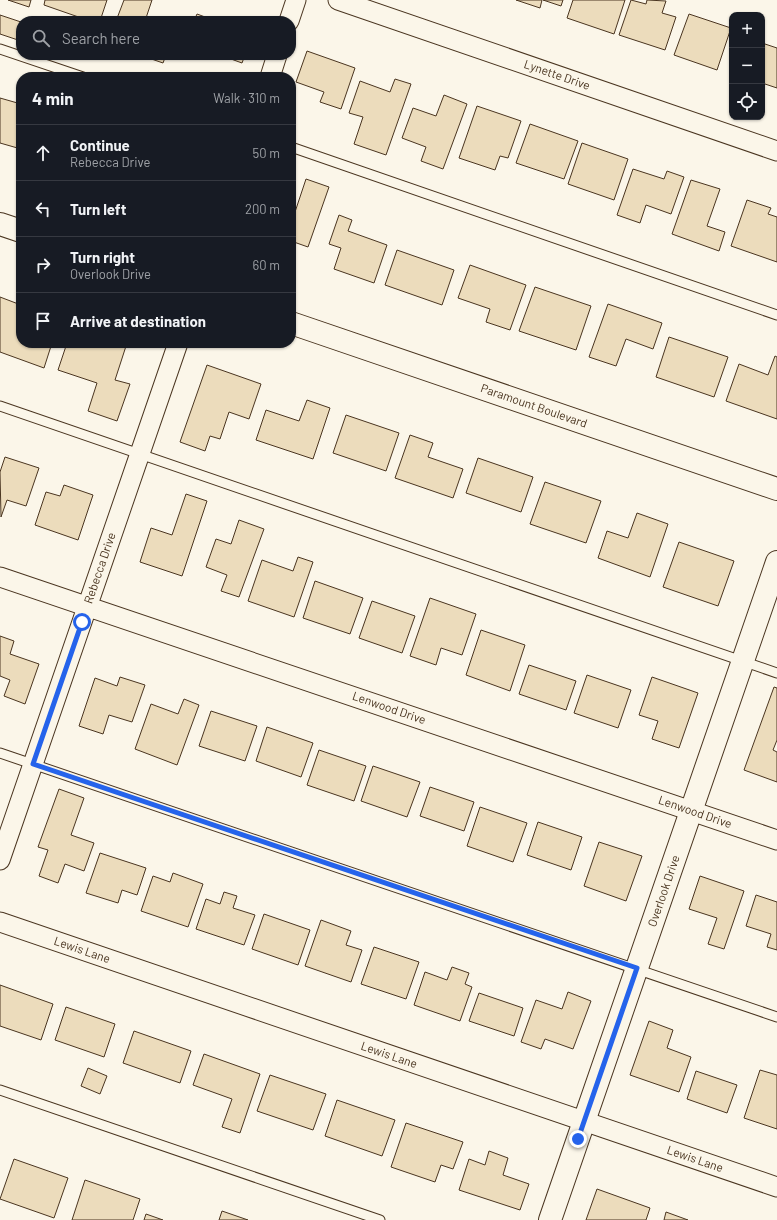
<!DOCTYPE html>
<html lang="en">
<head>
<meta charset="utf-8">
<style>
	:root { --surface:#171b24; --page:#242831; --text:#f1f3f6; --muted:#9ea1a6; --line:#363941 }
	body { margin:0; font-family:Barlow,sans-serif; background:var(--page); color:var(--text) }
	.controls { position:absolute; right:12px; top:12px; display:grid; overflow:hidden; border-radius:8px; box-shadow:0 1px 3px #0004 }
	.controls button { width:36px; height:36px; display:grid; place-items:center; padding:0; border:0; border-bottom:1px solid var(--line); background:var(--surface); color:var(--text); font:20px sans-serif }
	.stop { position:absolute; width:12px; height:12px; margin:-9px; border:3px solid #2563eb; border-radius:50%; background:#fff }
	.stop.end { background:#2563eb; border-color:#fff; box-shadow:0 1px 4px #0008 }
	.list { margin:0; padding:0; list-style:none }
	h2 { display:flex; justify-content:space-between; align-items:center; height:52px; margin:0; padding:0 16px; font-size:17px }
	h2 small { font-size:13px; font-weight:400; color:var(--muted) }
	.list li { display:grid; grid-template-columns:26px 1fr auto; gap:12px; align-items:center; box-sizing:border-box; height:56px; padding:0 16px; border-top:1px solid var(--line) }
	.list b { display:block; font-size:15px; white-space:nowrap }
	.list p { margin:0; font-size:13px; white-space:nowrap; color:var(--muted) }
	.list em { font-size:13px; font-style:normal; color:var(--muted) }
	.icon { flex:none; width:22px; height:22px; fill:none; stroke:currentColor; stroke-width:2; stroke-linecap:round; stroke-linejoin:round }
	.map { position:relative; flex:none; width:777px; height:1220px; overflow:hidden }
	.search { position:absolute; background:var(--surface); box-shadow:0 1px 3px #0004; left:16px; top:16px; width:280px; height:44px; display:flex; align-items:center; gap:10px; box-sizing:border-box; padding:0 14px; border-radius:16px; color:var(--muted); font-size:15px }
	.panel { position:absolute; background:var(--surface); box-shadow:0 1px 3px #0004; left:16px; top:72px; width:280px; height:276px; border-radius:16px }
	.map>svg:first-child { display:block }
</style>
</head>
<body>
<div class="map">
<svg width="777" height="1220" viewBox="0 0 777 1220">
	<rect width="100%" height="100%" fill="#fbf6e9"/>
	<!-- building -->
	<path fill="#ecdcbc" stroke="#4a3520" d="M 8,0 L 31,0 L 29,7 Z
		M 45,0 L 107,0 L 100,21 L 90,21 L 44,5 Z
		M 124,0 L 152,0 L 145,21 L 116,21 Z
		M 516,0 L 542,0 L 540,8 Z
		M 543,0 L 563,0 L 561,6 Z
		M 573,0 L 625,0 L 614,34 L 567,18 Z
		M 631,0 L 646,4 L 647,0 L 666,1 L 662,13 L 676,17 L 665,50 L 619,35 Z
		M 197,14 L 216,21 L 194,21 Z
		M 689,14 L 731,28 L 717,70 L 674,55 Z
		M 0,15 L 21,22 L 21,33 L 18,40 L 0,34 Z
		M 762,43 L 777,48 L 777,88 L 762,83 Z
		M 307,51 L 355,68 L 341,109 L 320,102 L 324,92 L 296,82 Z
		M 140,55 L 166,55 L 163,63 Z
		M 220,55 L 245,55 L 242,63 Z
		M 395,79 L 411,84 L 386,155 L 354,144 L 363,117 L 349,113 L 360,81 L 390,92 Z
		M 444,95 L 467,104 L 443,169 L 421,161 L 426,147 L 402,138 L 413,108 L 436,116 Z
		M 0,98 L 21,104 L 21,149 L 0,143 Z
		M 477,106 L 521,121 L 508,158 L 500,156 L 495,170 L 459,158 Z
		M 530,124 L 578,141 L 564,179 L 516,163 Z
		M 582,143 L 628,159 L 614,200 L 568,184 Z
		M 633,169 L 664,179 L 667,171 L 684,177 L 671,214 L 646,205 L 640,223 L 617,215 Z
		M 306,179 L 329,187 L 308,247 L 291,241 L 291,211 L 295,212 Z
		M 691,180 L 720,189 L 707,226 L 725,232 L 719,251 L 672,234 Z
		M 747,200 L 771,208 L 768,214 L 777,217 L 777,262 L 731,246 Z
		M 339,215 L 352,220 L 348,231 L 387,245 L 374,283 L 334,269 L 341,248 L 329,244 Z
		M 397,250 L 454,270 L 442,305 L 385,285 Z
		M 470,265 L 526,285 L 510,330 L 486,322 L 490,309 L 458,298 Z
		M 535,287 L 591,306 L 576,350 L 519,331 Z
		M 0,297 L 21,305 L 21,343 L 52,343 L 44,368 L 0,352 Z
		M 608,304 L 662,323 L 653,349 L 626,339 L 616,366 L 589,357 Z
		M 669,337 L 728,357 L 714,397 L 656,377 Z
		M 67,343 L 127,343 L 115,380 L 130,384 L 117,421 L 88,411 L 97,383 L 58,370 Z
		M 775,356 L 777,357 L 777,419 L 726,401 L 739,364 L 768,375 Z
		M 207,365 L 261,384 L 249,419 L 229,412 L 220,439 L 210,436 L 205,451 L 180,442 Z
		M 307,400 L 330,408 L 313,459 L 256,440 L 266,410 L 299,421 Z
		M 346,415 L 399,433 L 386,471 L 333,453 Z
		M 410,435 L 433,443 L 428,457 L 463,469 L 453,498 L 395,478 Z
		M 5,457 L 39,468 L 26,506 L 7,500 L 1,517 L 0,472 Z
		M 478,458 L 533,477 L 521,512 L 466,493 Z
		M 545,482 L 601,501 L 586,543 L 530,524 Z
		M 64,485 L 93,495 L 78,540 L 35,525 L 46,492 L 60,496 Z
		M 186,494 L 207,501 L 182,576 L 140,562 L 151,528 L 172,535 Z
		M 637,513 L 668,524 L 650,577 L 598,558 L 607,531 L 628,538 Z
		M 239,520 L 264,529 L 239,597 L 221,591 L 227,575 L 206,567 L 216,539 L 231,544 Z
		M 679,542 L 734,561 L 718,606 L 663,587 Z
		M 298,557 L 313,562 L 294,617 L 248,601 L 262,560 L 293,571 Z
		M 315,581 L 363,598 L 350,634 L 303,618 Z
		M 430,598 L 476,614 L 462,655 L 441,648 L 436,665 L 410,656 Z
		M 372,601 L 415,616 L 402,653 L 359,638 Z
		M 481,630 L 525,645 L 510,691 L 466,675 Z
		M 0,636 L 14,641 L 10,654 L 39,664 L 25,704 L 4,696 L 10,680 L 0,676 Z
		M 529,665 L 576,681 L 566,710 L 519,694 Z
		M 587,675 L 631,690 L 618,728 L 574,713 Z
		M 120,677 L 145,685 L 132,722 L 109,715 L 103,734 L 79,726 L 95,678 L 117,686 Z
		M 652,677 L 698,693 L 679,748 L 652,739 L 658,721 L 639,715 Z
		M 774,687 L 777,688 L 777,740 L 773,750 L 777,752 L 777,782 L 744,770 Z
		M 184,699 L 199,705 L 177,765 L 135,749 L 151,704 L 178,714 Z
		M 211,711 L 257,726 L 245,761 L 199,746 Z
		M 267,727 L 313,743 L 301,777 L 256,761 Z
		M 319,750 L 366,766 L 354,801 L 307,785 Z
		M 373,766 L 420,782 L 407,817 L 361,801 Z
		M 430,787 L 474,802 L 464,831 L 420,816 Z
		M 59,789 L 84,798 L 71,835 L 94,843 L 84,871 L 65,864 L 58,883 L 39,876 L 48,850 L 38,847 Z
		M 480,807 L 527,823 L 513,862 L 467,846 Z
		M 538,822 L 582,837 L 571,870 L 527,855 Z
		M 599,842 L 642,856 L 626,901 L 584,886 Z
		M 100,853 L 146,868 L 137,895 L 122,890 L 118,903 L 86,893 Z
		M 173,873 L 203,884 L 188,927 L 141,911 L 153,876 L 170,882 Z
		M 700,876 L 744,891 L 724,949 L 708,944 L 717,918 L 689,909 Z
		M 224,892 L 237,896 L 233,908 L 255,915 L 244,945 L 196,929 L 206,899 L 220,904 Z
		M 756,895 L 777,902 L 777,950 L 767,947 L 771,934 L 746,926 Z
		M 264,914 L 310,930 L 298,965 L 252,949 Z
		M 321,920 L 351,931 L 346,945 L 362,950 L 351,982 L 305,966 Z
		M 374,947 L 419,962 L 406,999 L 361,984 Z
		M 452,967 L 469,973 L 465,984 L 472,987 L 460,1021 L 414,1005 L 425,972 L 447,980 Z
		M 0,985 L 53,1004 L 41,1040 L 0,1026 Z
		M 568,992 L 591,1001 L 573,1049 L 545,1039 L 541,1049 L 521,1042 L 536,1000 L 562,1009 Z
		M 479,993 L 523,1008 L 514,1036 L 469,1021 Z
		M 66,1007 L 115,1024 L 104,1057 L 55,1040 Z
		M 649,1021 L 673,1030 L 667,1048 L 691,1057 L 679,1092 L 630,1075 Z
		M 134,1031 L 191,1051 L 180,1083 L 123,1063 Z
		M 204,1054 L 260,1074 L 240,1133 L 222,1127 L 232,1099 L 193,1085 Z
		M 88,1068 L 107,1076 L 100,1094 L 81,1086 Z
		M 760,1070 L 777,1075 L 777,1129 L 744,1118 Z
		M 696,1071 L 737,1085 L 727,1113 L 687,1099 Z
		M 270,1075 L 326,1094 L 313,1130 L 257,1111 Z
		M 337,1100 L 395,1120 L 382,1156 L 325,1136 Z
		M 406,1123 L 463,1142 L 453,1169 L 441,1165 L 435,1182 L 391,1167 Z
		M 489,1151 L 508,1158 L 503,1175 L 529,1184 L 520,1210 L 459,1190 L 469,1159 L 485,1165 Z
		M 14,1159 L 68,1178 L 54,1218 L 0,1199 Z
		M 85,1180 L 140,1199 L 133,1220 L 72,1220 Z
		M 597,1189 L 650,1208 L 646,1220 L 586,1220 Z
		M 222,1211 L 248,1220 L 219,1220 Z
		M 666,1212 L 688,1220 L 664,1220 Z
		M 146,1214 L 163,1220 L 144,1220 Z"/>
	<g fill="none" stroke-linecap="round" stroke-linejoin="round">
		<defs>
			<path id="service" d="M 0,49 L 83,77
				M 291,147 L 777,315
				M 0,406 L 777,673
				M 0,753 L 777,1017
				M 0,1090 L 380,1220"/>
			<path id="minor" d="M 338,0 L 777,151
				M 289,21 L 296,0
				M 270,77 L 277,55
				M 0,577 L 777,840
				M 0,860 L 178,343
				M 0,922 L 777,1187"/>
			<path id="tertiary" d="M 550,1220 L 777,562"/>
			<path id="secondary" d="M 0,224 L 21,231
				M 291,323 L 777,489"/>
		</defs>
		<!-- service casing -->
		<use href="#service" stroke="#4a3520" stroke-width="11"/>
		<!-- minor casing -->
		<use href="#minor" stroke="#4a3520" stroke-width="21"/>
		<!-- tertiary casing -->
		<use href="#tertiary" stroke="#4a3520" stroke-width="24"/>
		<!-- secondary casing -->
		<use href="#secondary" stroke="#4a3520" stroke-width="24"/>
		<!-- service -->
		<use href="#service" stroke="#fbf6e9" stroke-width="9"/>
		<!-- minor -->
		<use href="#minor" stroke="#fbf6e9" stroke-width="19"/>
		<!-- tertiary -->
		<use href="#tertiary" stroke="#fbf6e9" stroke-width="22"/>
		<!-- secondary -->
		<use href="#secondary" stroke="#fbf6e9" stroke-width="22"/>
	</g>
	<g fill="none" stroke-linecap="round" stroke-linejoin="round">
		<!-- route -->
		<path stroke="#2563eb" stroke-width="5" d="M 82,622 L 33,764 L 637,968 L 578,1139"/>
	</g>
	<g text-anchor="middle" stroke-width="3" stroke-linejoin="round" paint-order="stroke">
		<!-- street labels -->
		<g font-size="12" fill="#4a3520" stroke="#fbf6e9">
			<text transform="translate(557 75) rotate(19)" y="4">Lynette Drive</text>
			<text transform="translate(534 406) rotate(19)" y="4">Paramount Boulevard</text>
			<text transform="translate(100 568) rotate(-71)" y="4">Rebecca Drive</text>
			<text transform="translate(389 708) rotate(19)" y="4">Lenwood Drive</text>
			<text transform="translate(695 812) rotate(19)" y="4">Lenwood Drive</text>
			<text transform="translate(664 891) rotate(-71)" y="4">Overlook Drive</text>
			<text transform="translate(82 950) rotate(19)" y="4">Lewis Lane</text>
			<text transform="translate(389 1055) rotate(19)" y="4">Lewis Lane</text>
			<text transform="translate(695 1159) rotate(19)" y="4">Lewis Lane</text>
		</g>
	</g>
</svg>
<div class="controls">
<button>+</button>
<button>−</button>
<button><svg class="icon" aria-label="locate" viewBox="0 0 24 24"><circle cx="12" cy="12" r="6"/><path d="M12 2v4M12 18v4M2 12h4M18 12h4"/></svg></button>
</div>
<div class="stop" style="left:82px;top:622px"></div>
<div class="stop end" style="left:578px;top:1139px"></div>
<div class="search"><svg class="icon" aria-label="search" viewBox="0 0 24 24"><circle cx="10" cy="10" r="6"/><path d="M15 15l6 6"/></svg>Search here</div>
<section class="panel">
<h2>4 min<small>Walk · 310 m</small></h2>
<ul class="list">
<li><svg class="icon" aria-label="ahead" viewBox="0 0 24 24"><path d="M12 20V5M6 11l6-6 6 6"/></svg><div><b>Continue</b><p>Rebecca Drive</p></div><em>50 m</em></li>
<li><svg class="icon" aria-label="left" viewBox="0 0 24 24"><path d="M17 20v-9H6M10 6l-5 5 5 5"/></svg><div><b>Turn left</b></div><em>200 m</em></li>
<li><svg class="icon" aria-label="right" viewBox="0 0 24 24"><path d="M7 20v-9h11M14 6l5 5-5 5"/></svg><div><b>Turn right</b><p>Overlook Drive</p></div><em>60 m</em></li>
<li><svg class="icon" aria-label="arrive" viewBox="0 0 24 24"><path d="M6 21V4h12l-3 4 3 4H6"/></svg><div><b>Arrive at destination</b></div></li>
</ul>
</section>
</div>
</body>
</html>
